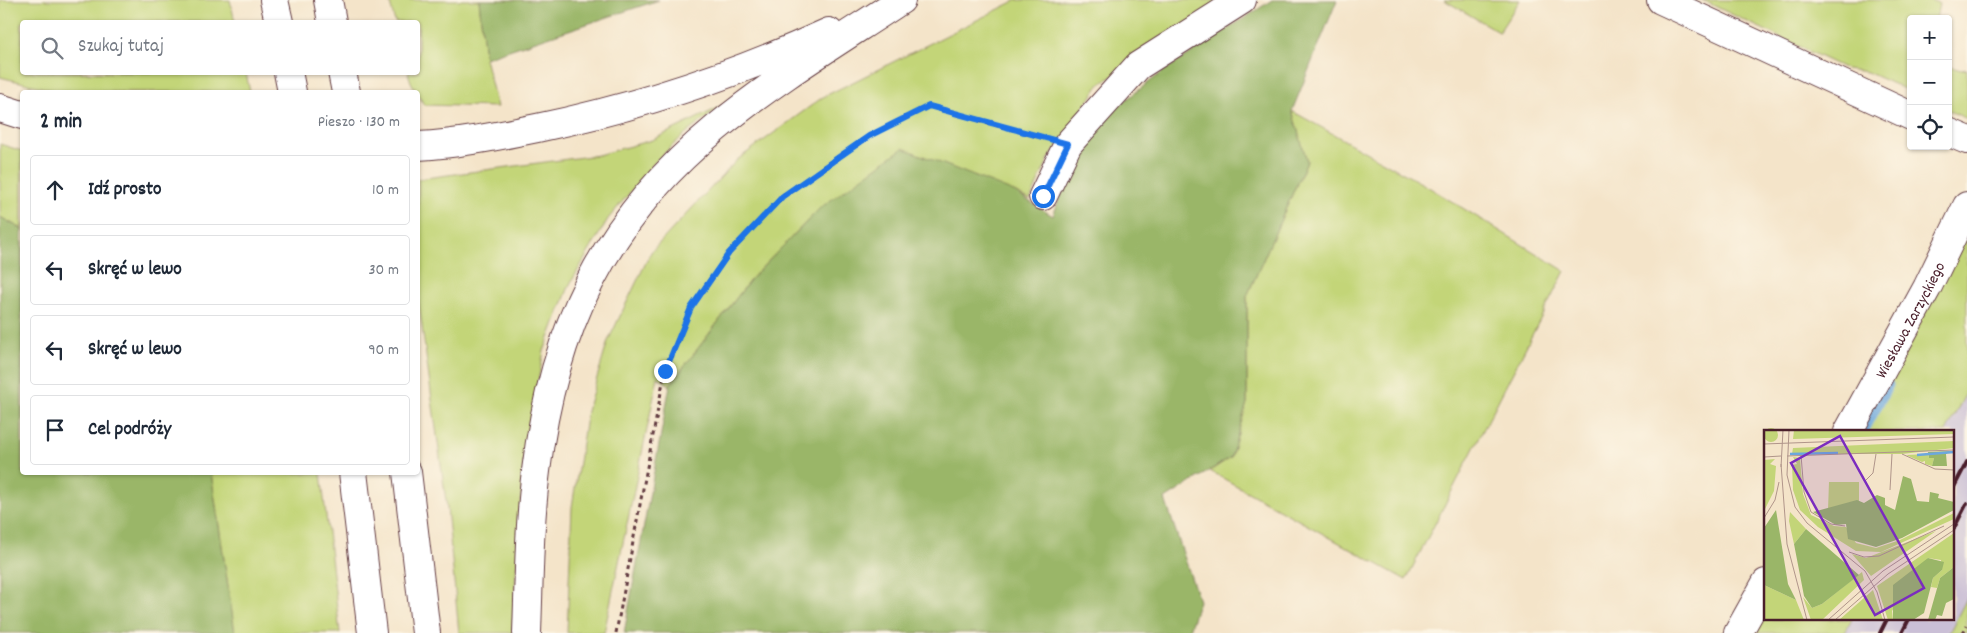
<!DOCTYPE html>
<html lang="pl">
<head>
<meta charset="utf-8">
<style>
	:root { --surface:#fff; --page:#f6f6f7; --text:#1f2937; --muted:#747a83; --line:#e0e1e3 }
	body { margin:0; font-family:Dekko,sans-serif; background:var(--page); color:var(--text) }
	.controls { position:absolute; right:15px; top:15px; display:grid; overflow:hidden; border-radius:5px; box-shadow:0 1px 4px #0004 }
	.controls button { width:45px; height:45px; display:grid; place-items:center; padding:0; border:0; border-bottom:1px solid var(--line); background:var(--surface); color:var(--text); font:25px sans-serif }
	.stop { position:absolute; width:15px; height:15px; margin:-11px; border:4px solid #1a73e8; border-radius:50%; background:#fff }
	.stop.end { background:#1a73e8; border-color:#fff; box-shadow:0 1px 5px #0008 }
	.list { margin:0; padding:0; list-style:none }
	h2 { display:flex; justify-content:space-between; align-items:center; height:65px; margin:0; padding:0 20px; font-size:21px }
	h2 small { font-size:16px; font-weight:400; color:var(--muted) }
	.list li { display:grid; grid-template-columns:32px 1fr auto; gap:15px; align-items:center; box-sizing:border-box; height:70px; margin:0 10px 10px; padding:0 10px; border:1px solid var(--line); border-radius:5px }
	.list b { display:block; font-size:19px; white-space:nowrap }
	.list em { font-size:16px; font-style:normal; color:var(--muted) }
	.icon { flex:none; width:28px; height:28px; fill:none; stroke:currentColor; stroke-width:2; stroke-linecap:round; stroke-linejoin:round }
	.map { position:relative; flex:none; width:1967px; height:633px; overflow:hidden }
	.search { position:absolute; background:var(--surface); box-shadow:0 1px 4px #0004; left:20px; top:20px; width:400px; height:55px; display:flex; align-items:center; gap:12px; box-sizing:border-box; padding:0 18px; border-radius:5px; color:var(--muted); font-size:19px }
	.panel { position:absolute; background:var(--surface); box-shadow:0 1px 4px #0004; left:20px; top:90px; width:400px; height:385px; border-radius:5px }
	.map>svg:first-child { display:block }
</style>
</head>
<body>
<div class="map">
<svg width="1967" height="633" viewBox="0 0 1967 633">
	<rect width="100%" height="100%" fill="#fcf5e5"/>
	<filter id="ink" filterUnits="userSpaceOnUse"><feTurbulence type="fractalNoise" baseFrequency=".02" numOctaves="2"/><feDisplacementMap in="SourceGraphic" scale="10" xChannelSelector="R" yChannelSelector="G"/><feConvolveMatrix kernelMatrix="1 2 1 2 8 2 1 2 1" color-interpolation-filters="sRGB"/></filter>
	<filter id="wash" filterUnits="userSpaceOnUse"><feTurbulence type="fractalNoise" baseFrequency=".0096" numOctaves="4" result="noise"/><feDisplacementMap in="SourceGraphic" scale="20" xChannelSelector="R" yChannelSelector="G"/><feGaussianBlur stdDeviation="1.12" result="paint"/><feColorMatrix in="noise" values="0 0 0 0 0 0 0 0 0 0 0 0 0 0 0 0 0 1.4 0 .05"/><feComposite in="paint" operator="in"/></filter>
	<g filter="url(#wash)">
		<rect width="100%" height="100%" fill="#f4e4c9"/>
		<!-- industrial -->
		<path fill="#cabfd6" d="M 1967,391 L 1967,598 L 1949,633 L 1845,633 L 1852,619 L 1953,619 L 1953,432 L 1946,432 Z"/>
		<!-- green -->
		<path fill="#c3d578" stroke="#867a52" d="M 0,0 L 230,0 L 235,22 L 22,22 L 22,72 L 246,73 L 250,92 L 60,92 L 0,77 Z
			M 389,0 L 479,0 L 485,58 L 497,107 L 424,105 L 411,82 L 408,73 L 418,72 L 418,22 L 395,22 Z
			M 1017,0 L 1223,0 L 1099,85 L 1048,160 L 1030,200 L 1014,192 L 820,208 L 751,279 L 670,385 L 658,377 L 604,633 L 567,633 L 572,507 L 587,411 L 608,341 L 651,252 L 737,160 L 823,97 Z
			M 1444,0 L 1520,0 L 1499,32 Z
			M 1702,0 L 1932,0 L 1939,4 L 1936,19 L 1911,19 L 1911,92 L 1867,72 L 1846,69 Z
			M 1948,66 L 1961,70 L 1967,69 L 1967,119 L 1948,110 Z
			M 724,105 L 686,133 L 656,161 L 608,219 L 570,284 L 544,351 L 524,451 L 512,633 L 459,633 L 447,508 L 418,298 L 418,179 L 598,155 L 652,140 Z
			M 1292,111 L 1430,188 L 1565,271 L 1406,580 L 1210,471 L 1231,457 L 1247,403 L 1247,296 L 1307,161 Z
			M 0,144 L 22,151 L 22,229 L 0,217 Z
			M 1967,218 L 1967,391 L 1946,432 L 1848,432 Z
			M 211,473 L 321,473 L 340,633 L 235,633 Z
			M 1766,582 L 1766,619 L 1852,619 L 1845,633 L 1738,633 Z
			M 1967,598 L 1967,633 L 1949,633 Z"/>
		<!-- forest -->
		<path fill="#9ab668" stroke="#726a4a" d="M 479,0 L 659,0 L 485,58 Z
			M 1272,0 L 1337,0 L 1292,111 L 1307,161 L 1247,296 L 1247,403 L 1231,457 L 1165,499 L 1199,601 L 1188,633 L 624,633 L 670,385 L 751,279 L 820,208 L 903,148 L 1014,192 L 1053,216 L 1068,175 L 1106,115 L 1165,70 Z
			M 0,217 L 22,229 L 22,472 L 211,473 L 235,633 L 0,633 Z"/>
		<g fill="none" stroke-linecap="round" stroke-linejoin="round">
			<!-- stream -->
			<path stroke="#6ca7dd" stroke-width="9" d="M 1864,432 L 1889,385"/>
		</g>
	</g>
	<g filter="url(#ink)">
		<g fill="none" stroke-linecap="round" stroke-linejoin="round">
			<defs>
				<g id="minor">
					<path d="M 1661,0 L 1911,116"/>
					<path d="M 1948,132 L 1967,140"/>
					<path d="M 1043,196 L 1068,144 L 1138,66 L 1242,0"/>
					<path id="s1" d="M 1848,432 L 1927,288 L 1967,206"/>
					<path d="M 1738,633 L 1766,583"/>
				</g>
				<path id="highway" d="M 274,0 L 279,22
					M 328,0 L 332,22
					M 288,72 L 292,92
					M 342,72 L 346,92
					M 0,108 L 22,115
					M 418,146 C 458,144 498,136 537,128 C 638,107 735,75 829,32
					M 353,472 L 372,633
					M 407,472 L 426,633
					M 527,633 C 529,579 529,525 536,471 C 553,329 604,220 716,128 C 774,80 839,41 901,0"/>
			</defs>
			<!-- minor casing -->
			<use href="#minor" stroke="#643d43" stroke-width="30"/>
			<!-- highway casing -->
			<use href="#highway" stroke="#643d43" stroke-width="30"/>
			<!-- path -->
			<path stroke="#643d43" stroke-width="3" stroke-dasharray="4 4" stroke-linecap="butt" d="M 616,633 L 665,371 L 691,308 L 729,253 L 783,196 L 869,136 L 929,106 L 1041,137
				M 1963,633 L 1967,625"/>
			<!-- minor -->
			<use href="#minor" stroke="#fff" stroke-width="28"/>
			<!-- highway -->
			<use href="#highway" stroke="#fff" stroke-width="28"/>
			<!-- rail -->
			<path stroke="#4a1f2b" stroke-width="4" d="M 1953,489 L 1967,462
				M 1953,530 L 1967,503
				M 1880,633 L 1887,619
				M 1902,633 L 1909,619"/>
		</g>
	</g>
	<g fill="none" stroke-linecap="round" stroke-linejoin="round" filter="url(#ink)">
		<!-- route -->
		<path stroke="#1a73e8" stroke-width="6" d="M 665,371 L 691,308 L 729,253 L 783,196 L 869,136 L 929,106 L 1068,144 L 1043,196"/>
	</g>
	<g text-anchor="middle" stroke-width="4.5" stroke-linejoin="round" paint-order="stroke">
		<!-- street labels -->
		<g font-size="16" fill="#4a1f2b" stroke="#fcf5e5">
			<text dy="6" stroke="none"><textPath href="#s1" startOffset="128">Wiesława Zarzyckiego</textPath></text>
		</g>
	</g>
	<!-- overview -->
	<g transform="translate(1764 430)">
		<rect width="190" height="190" fill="#f4e4c9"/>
		<path d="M0 5a7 7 0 1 1 14 0a7 7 0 1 1-14 0ZM 30,0 L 190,0 L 190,4 L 29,9 ZM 190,11 L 190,18 L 138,24 L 28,24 L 29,18 ZM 164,24 L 165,28 L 170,28 L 168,36 L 161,34 L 161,31 L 158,32 L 142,25 ZM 29,27 L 36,28 L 39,64 L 47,85 L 70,96 L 82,97 L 92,113 L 112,118 L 136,110 L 190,83 L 190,89 L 117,122 L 92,121 L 54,97 L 36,80 L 29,60 L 28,35 L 33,34 ZM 11,29 L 6,34 L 12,36 L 10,61 L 0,81 L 0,30 ZM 65,52 L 95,52 L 95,71 L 64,80 ZM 26,82 L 42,99 L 30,114 L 25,91 ZM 172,101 L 107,146 L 88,124 L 102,128 ZM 190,103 L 190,137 L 176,148 L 173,158 L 167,157 L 169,148 L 178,140 L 177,130 L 164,128 L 128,181 L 129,190 L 124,190 L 113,156 ZM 98,142 L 100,150 L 58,190 L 47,190 L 39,167 L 48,178 L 58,174 ZM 0,155 L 32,170 L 40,190 L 0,190 ZM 109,160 L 119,190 L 75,190 Z" fill="#c3d578"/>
		<path d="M 187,21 L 182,24 L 183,36 L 168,36 L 170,28 L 165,28 L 164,22 ZM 139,46 L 147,49 L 153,71 L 165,72 L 166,62 L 175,64 L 174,68 L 190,72 L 190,80 L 138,108 L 112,117 L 84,109 L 82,94 L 72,95 L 49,82 L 93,70 L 100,73 L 113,65 L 121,68 L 121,75 L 131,80 ZM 12,80 L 24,154 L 32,170 L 0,155 L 0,98 ZM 42,99 L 95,145 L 58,174 L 48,178 L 40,166 L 30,114 ZM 164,128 L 180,132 L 178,140 L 169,148 L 160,183 L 149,190 L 129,190 L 129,155 ZM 190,137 L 190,169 L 182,173 L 178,186 L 173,185 L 171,190 L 164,190 L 176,148 Z" fill="#9ab668"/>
		<path fill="none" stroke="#6ca7dd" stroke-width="2.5" d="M 26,24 L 74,23M 153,25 L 190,22"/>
		<path fill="none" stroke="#b0958a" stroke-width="1" d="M 25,0 L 23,45 L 31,77 L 43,93 L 101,141 L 113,162 L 121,190M 0,14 L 190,7M 138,24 L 171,39 L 190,40M 37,25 L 40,62 L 47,82 L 67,94 L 81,96M 23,26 L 190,20M 0,27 L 17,26M 17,34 L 23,114 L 43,190M 17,37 L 19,0M 101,51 L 109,43 L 112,24M 126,60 L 128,24M 0,88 L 11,70 L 15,52M 85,122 L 100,127 L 115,126 L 180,96M 64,190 L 119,141 L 190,94M 71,190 L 124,144 L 190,100"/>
		<path fill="#7b2cbf" fill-opacity="0.15" stroke="#7b2cbf" stroke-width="2.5" d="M 76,6 L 160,158 L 111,185 L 27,33 Z"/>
		<rect width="190" height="190" fill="none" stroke="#4a1f2b" stroke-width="2.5"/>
	</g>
</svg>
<div class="controls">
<button>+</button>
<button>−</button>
<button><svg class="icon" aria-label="locate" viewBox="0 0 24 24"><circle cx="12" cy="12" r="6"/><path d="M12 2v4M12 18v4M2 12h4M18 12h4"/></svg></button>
</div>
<div class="stop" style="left:1043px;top:196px"></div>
<div class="stop end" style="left:665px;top:371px"></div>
<div class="search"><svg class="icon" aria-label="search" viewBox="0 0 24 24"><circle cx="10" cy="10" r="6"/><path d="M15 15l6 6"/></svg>Szukaj tutaj</div>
<section class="panel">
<h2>2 min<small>Pieszo · 130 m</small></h2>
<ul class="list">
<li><svg class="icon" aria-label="ahead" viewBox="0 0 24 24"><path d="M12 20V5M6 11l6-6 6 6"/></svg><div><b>Idź prosto</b></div><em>10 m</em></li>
<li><svg class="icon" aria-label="left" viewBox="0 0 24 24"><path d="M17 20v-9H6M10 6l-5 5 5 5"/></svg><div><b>Skręć w lewo</b></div><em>30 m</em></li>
<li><svg class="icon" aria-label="left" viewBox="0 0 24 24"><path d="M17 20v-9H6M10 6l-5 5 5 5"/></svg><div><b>Skręć w lewo</b></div><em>90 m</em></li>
<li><svg class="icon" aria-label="arrive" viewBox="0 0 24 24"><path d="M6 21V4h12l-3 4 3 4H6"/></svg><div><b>Cel podróży</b></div></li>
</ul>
</section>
</div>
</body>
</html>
